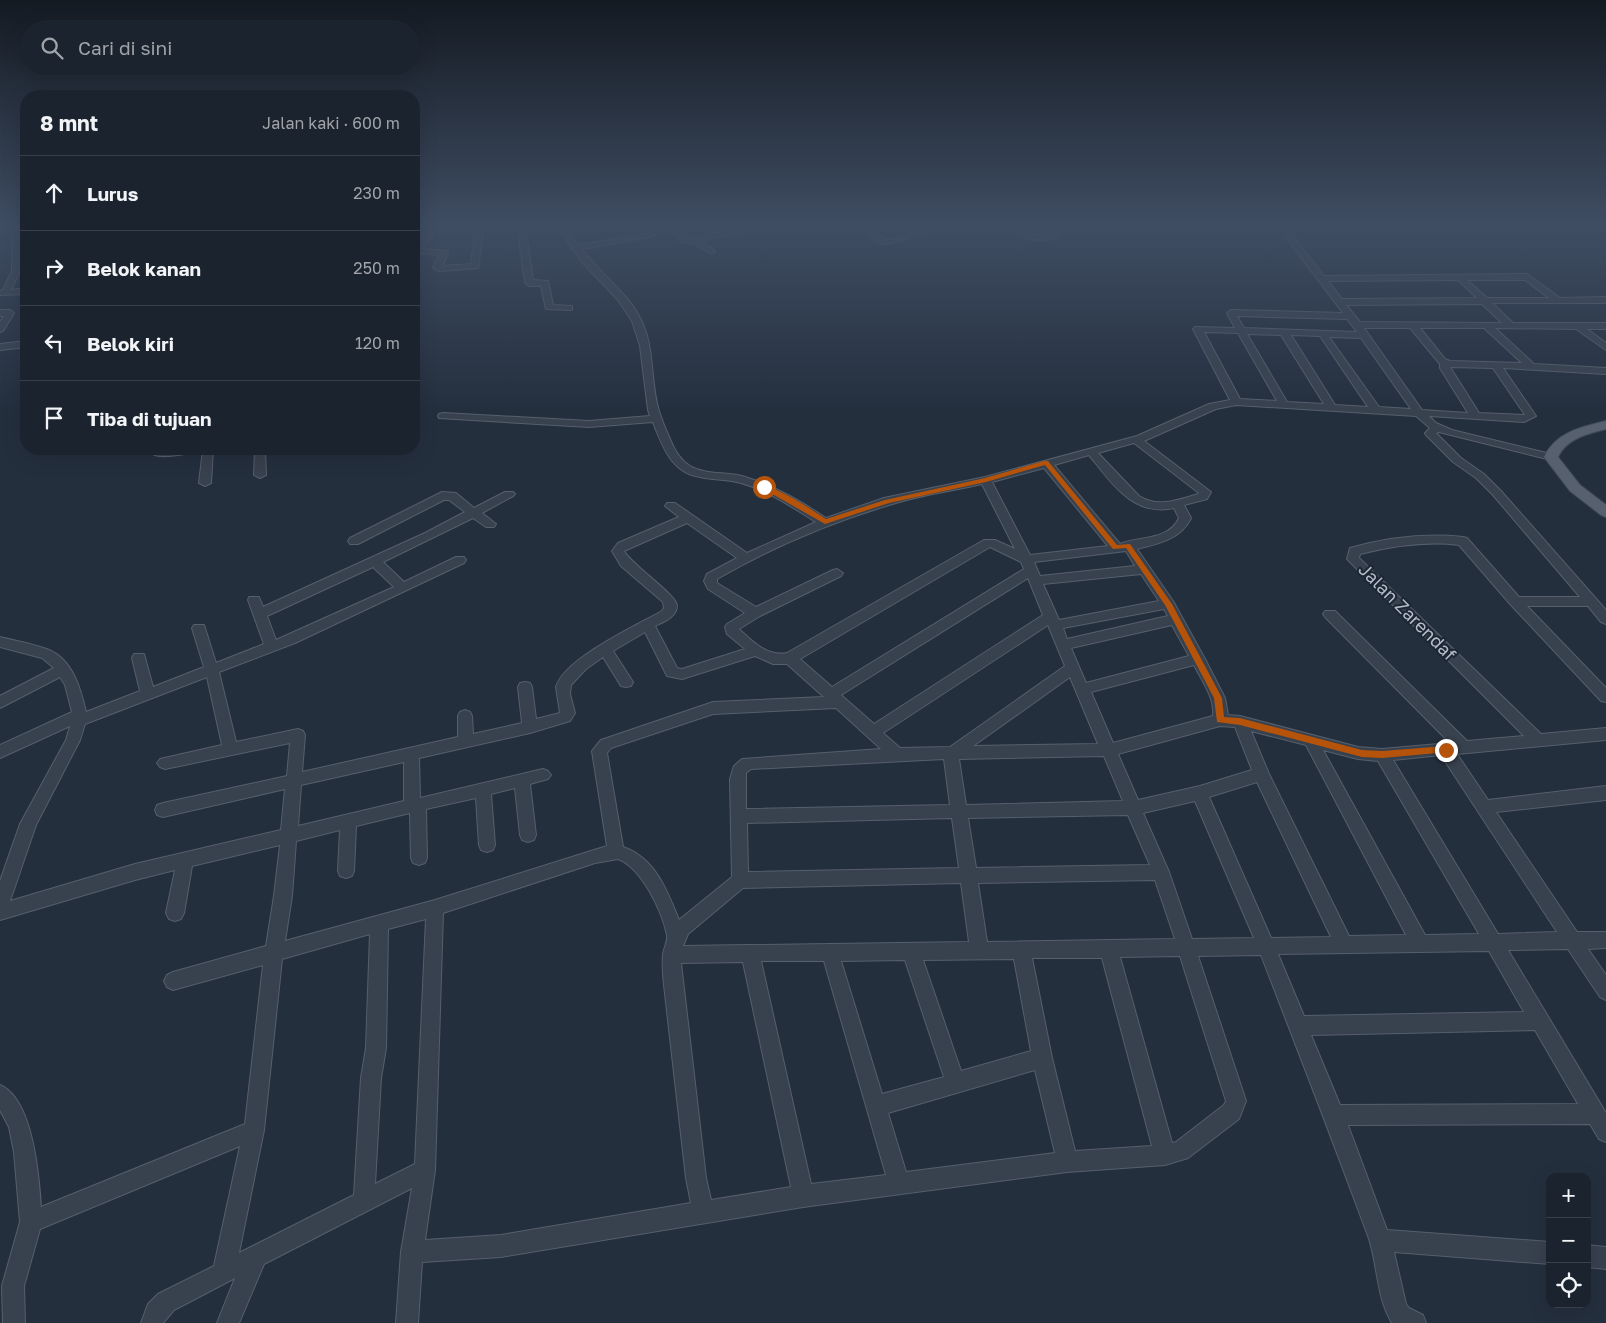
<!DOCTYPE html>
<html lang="id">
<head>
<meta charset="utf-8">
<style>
	:root { --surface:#1b232e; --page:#242b36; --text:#f1f3f6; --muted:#a0a4aa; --line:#39404a }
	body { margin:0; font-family:"Golos Text",sans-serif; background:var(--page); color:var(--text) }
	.controls { position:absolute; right:15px; bottom:15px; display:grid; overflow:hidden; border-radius:10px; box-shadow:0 5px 20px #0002 }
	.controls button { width:45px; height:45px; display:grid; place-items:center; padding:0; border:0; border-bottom:1px solid var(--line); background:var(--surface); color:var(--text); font:25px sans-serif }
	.stop { position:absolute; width:15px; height:15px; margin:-11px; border:4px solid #b45309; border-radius:50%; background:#fff }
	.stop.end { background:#b45309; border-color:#fff; box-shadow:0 1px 5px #0008 }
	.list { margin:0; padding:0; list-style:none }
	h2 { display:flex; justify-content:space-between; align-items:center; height:65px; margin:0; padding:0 20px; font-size:21px }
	h2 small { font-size:16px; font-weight:400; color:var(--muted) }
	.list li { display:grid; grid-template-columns:32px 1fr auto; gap:15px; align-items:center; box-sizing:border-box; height:75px; padding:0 20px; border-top:1px solid var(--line) }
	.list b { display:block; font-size:19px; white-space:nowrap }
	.list em { font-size:16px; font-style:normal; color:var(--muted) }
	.icon { flex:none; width:28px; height:28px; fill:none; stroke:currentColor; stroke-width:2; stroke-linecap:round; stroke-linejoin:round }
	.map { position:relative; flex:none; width:1606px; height:1323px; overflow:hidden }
	.search { position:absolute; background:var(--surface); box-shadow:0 5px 20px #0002; left:20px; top:20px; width:400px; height:55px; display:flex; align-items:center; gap:12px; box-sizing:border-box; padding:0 18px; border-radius:28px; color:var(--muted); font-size:19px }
	.panel { position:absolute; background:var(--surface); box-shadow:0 5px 20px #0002; left:20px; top:90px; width:400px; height:365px; border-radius:20px }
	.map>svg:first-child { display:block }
</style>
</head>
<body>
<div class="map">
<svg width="1606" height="1323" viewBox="0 0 1606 1323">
	<rect width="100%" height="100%" fill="#242f3e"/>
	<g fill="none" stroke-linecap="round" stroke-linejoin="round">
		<defs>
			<path id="minor" d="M 19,225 L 26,226 L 20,233 L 20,271 L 11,290 L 26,288 L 26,294 L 0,295 L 0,291 L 3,290 L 12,271 L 12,233 Z
				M 432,225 L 440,225 L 422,249 L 447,251 L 448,253 L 442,266 L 471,264 L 476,225 L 484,225 L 478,268 L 439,271 L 433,268 L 439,255 L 414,253 L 414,249 Z
				M 517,225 L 525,225 L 533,280 L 548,281 L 553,305 L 572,306 L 572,310 L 546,309 L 541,286 L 529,286 L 525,283 Z
				M 556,225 L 564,225 L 578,245 L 651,233 L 655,235 L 651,237 L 582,249 C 600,274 629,293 642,322 C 655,350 650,382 659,411 C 662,421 666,430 670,439 C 674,449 680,460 690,466 C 707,476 728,471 745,477 C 775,486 800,501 826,518 L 884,498 L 985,477 L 1137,436 L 1209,404 L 1230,400 L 1193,329 L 1195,327 L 1235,328 L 1227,313 L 1231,310 L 1343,313 L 1287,239 L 1284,225 L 1292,225 L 1295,239 L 1324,276 L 1527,274 L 1560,298 L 1606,297 L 1606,303 L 1492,303 L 1513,323 L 1606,323 L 1606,329 L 1587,329 L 1606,343 L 1606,350 L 1576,329 L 1495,328 L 1534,364 L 1606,368 L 1606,374 L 1503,368 L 1536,416 L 1524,422 L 1429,416 L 1436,423 L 1452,430 L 1555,455 L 1556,457 L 1551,460 L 1439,432 L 1436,433 L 1461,458 L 1484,474 L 1501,491 L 1606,610 L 1606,624 L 1601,622 L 1588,606 L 1527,606 L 1606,688 L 1606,702 L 1601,701 L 1511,605 L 1459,545 C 1427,541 1392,546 1360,554 L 1359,558 L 1541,734 L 1606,728 L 1606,740 L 1457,754 L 1488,800 L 1606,786 L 1606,800 L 1496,812 L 1577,932 L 1606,932 L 1606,948 L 1588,949 L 1606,975 L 1606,1000 L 1600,997 L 1568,949 L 1508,950 L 1606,1113 L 1606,1142 L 1599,1139 L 1590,1124 L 1348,1125 L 1387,1230 L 1550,1242 L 1550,1264 L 1394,1252 L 1406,1304 L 1409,1308 L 1423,1315 L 1426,1323 L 1392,1323 C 1376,1297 1378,1264 1368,1236 C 1333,1141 1297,1048 1261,955 L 1198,956 L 1246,1101 L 1239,1119 L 1188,1158 L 1165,1165 L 1067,1172 L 803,1207 L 501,1257 L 422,1262 L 418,1323 L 396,1323 L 401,1252 L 412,1188 L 264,1264 L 239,1323 L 217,1323 L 235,1278 L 174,1310 L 163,1323 L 141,1323 L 148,1304 L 158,1294 L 214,1266 L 240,1146 L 40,1229 L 24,1286 L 25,1323 L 3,1323 L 2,1286 L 20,1222 L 14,1152 L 9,1127 L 0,1110 L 0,1085 C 33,1099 39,1175 41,1207 L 245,1124 L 263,965 L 173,990 L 167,987 L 164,981 L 167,975 L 173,972 L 266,946 L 274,896 L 280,845 L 192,866 L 184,913 L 181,919 L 175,921 L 169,919 L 166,913 L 175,870 L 135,880 L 0,920 L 0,881 L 20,824 L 66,740 L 70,726 L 0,758 L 0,745 L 72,712 L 65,685 L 60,677 L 0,708 L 0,696 L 54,668 L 42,658 L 0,647 L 0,637 C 16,641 34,644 49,650 C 73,660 81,690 86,712 L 140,691 L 132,658 L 134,654 L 144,654 L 153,687 L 204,667 L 192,628 L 194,625 L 204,625 L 216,663 L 264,644 L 248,600 L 249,597 L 259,597 L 263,607 L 425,533 L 465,512 L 449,500 L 444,500 L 358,544 L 350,544 L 348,541 L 350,538 L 442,492 L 456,493 L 474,508 L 505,492 L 513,492 L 515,494 L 513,496 L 482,513 L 496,524 L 494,527 L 486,527 L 473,518 L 383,562 L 404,582 L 456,557 L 464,557 L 466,560 L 464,563 L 295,643 L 219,672 L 236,742 L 298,729 L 303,731 L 305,735 L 302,772 L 458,737 L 458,716 L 460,712 L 465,710 L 470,712 L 472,716 L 473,734 L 522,723 L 518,687 L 520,683 L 525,682 L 530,683 L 532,687 L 536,719 L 560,713 L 556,687 C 565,658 636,626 662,611 L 664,608 L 663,602 L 621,566 L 612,551 L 618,543 L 679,517 L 665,506 L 667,503 L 675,503 L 747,553 L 816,522 C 792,507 769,491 741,483 C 728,479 713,480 700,477 C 672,473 662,446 653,422 L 589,427 L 439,418 L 438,416 L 439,414 L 443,413 L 589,421 L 650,416 L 648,410 L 640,346 L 632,321 L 618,300 L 582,262 ZM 1458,280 L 1477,298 L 1342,299 L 1328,281 ZM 1467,280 L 1525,280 L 1549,298 L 1487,298 ZM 1482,304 L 1502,323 L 1360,322 L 1346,305 ZM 1237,316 L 1347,319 L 1357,332 L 1244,328 ZM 1364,328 L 1410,328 L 1440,364 L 1440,368 L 1468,413 L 1422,410 ZM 1420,328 L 1484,328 L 1522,363 L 1450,361 L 1445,359 ZM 1204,332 L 1238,333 L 1277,401 L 1240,399 ZM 1247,334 L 1281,335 L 1324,404 L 1287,402 ZM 1291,335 L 1320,336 L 1368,407 L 1335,405 ZM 1329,337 L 1361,338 L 1411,409 L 1379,407 ZM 1450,367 L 1493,368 L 1525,415 L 1479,413 ZM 1236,405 L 1416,416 L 1430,428 L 1425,433 L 1426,435 L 1453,462 L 1476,478 L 1493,495 L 1580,597 L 1519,597 L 1467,538 L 1463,537 C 1426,533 1386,538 1350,548 L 1347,559 L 1524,736 L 1467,741 L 1335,611 L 1325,611 L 1323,614 L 1325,617 L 1450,743 L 1382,749 L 1358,747 L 1240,716 L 1228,715 L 1225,698 L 1205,659 L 1173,601 L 1137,549 C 1158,544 1181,539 1191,518 L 1184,505 L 1207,499 L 1211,492 L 1144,441 L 1216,409 ZM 1134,443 L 1199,493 L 1198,494 C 1178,500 1158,508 1139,496 L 1098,453 ZM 1089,455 C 1112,483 1133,517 1174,508 L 1179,518 C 1169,541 1138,536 1120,544 L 1054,465 ZM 1044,468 L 1108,546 L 1030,555 L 992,482 ZM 982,484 L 1015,549 L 995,540 L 984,540 L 787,653 C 767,657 752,641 739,629 L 760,616 L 841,576 L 843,573 L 837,569 L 833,570 L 756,607 L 717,583 L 717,579 C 770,548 830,523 889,505 C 919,495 952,491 982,484 ZM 687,523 L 737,558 L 707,574 L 704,581 L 708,589 L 745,613 L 727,624 L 725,627 L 727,634 L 745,649 L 682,669 L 677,668 L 655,626 C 663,622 677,617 677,606 C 678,596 633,566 624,551 ZM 990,547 L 1021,562 L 1024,569 L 832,687 L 800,659 ZM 1126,551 L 1135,566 L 1040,576 L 1034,562 ZM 373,567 L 394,587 L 276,640 L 267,616 ZM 1141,574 L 1159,601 L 1059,620 L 1043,584 ZM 1028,578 L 1043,615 L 874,724 L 841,695 ZM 1164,609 L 1168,616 L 1067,639 L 1063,628 ZM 1048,625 L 1065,666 L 950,747 L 900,748 L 883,733 ZM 1172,625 L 1189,656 L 1086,683 L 1071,648 ZM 645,632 L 667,676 L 682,679 L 755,656 L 773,664 L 787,664 L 824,697 L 713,702 L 601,740 L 592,751 L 607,846 L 435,900 L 285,941 L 292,896 L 296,841 L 340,830 L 338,871 L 340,876 L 346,878 L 352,876 L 354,871 L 356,826 L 410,813 L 411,858 L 413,863 L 419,865 L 425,863 L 427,858 L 426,809 L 476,798 L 479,845 L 481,850 L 487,852 L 493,850 L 495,845 L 491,794 L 515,788 L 520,835 L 522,840 L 528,842 L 534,840 L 536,835 L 530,784 L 548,779 L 551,775 L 548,771 L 543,769 L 420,798 L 419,758 L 530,733 L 570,721 L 575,713 L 570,694 L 571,685 L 586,669 L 603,657 L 621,686 L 626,687 L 631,686 L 633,682 L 613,651 ZM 1194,665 C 1202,681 1215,698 1213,716 L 1113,743 L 1091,692 ZM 207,677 L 222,745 L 160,759 L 157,763 L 160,767 L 165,769 L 290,743 L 287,776 L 163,803 L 157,805 L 155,810 L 157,815 L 163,817 L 285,789 L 281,830 L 135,864 L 10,901 L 36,825 L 80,740 L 85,724 ZM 1070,677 L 1098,744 L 973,746 ZM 836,708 L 881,749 L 742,759 L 734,766 L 730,779 L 732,877 L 679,920 C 667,890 655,858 623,847 L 607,753 L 611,748 L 713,714 ZM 1220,726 L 1235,727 L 1252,770 L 1200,786 L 1138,800 L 1118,754 ZM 1251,731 L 1306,745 L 1406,935 L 1349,936 L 1269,774 ZM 1323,750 L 1358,759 L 1378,761 L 1479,934 L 1425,935 ZM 1441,755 L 1557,932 L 1498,934 L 1393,760 ZM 1104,756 L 1123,801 L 966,805 L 959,759 ZM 944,759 L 950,805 L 746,809 L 746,773 L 751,769 ZM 404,762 L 404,801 L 298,826 L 301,785 ZM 1257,782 L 1331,937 L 1271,938 L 1209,797 ZM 1195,801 L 1254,938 L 1192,939 L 1169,872 L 1143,813 ZM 1128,815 L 1150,865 L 976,868 L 968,818 ZM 952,818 L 959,868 L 748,872 L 747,823 ZM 618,859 C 642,868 662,911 667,935 C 668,941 664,948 663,954 C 662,964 663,975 664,985 L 686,1178 L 691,1203 L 501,1235 L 425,1240 L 435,1170 L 443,913 L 595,863 ZM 1155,880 L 1175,939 L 987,942 L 978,883 ZM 961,883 L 969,942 L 683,946 L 688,934 L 743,888 ZM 426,919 L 415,1164 L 375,1184 L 381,1078 L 386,1048 L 388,929 ZM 370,934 L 366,1048 L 361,1078 L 354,1195 L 239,1253 L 264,1130 L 282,959 ZM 1489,951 L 1524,1012 L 1304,1016 L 1278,954 ZM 1180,956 L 1226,1101 L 1224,1105 L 1176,1142 L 1172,1143 L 1120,957 ZM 1032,958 L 1102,958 L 1152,1146 L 1075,1151 L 1052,1058 ZM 1014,959 L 1031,1051 L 961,1071 L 923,960 ZM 905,960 L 944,1077 L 882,1094 L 841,961 ZM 761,961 L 824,961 L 886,1175 L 811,1184 ZM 743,962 L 791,1187 L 711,1200 L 706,1178 L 681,963 ZM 1535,1030 L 1578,1104 L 1340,1105 L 1311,1035 ZM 1035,1070 L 1055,1153 L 906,1172 L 888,1113 Z
				M 668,225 L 676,225 L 689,239 L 755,225 L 770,225 L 701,241 L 714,250 L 715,252 L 711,254 L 693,243 L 682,242 Z
				M 860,225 L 868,225 L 882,238 L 888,240 L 941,225 L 953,225 L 888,244 L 876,242 Z
				M 989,225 L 1043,225 L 1051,228 L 1058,236 C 1047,243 1030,241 1019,235 C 1016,233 1012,230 1009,229 C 1001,228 995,229 989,225 ZM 1020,228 L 1040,229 L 1049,235 L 1033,235 Z
				M 0,310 L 10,310 L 14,313 L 3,331 L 0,332 L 0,322 L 4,316 L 0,316 Z
				M 26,341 L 26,347 L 0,350 L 0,344 Z
				M 173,449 L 200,449 C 194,454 158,459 153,454 L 154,452 Z
				M 203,449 L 213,449 L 211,483 L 205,486 L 199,483 Z
				M 255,449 L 265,449 L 266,475 L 260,478 L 254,475 Z
				M 1587,1245 L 1606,1247 L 1606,1269 L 1587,1267 Z"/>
			<path id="major" d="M 1606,421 L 1606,429 C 1588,434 1567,438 1558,457 L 1580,485 L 1606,505 L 1606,517 L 1601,515 L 1570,491 L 1544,457 C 1556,432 1581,427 1606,421 Z"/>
		</defs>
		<!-- minor casing -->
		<use href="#minor" stroke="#565f6c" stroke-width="2"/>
		<!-- major casing -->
		<use href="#major" stroke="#414a57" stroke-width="2"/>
		<!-- minor -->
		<use href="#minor" fill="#38414e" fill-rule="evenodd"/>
		<!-- major -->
		<use href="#major" fill="#56606e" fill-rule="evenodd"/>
	</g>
	<!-- sky -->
	<linearGradient id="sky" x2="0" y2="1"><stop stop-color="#141a22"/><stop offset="0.55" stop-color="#3f4d63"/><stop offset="1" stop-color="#3f4d63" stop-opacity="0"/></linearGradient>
	<rect width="1606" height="410" fill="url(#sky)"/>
	<!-- route -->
	<path fill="#b45309" d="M 1044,461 L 1048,461 L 1117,545 L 1130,544 L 1172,604 L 1222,698 L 1224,717 L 1240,718 L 1362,750 L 1382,751 L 1446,746 L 1450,750 L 1449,752 L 1382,758 L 1362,757 L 1240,725 L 1217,722 L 1214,698 L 1165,605 L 1126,548 L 1113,549 L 1045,465 L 986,482 L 889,503 L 825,524 L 760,487 C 770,481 815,512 826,519 L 885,500 L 985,478 Z"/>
	<g text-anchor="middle" stroke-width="4" stroke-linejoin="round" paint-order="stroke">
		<!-- street labels -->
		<g font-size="18" fill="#b4bcc9" stroke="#1d2633">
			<text transform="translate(1407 612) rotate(45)" y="6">Jalan Zarendaf</text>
		</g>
	</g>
</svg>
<div class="controls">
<button>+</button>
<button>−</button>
<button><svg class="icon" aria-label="locate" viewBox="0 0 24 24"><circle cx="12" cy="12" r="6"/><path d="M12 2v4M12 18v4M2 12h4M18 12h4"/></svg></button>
</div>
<div class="stop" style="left:764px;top:487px"></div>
<div class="stop end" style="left:1446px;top:750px"></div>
<div class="search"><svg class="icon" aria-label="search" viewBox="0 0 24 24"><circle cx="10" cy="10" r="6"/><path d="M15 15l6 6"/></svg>Cari di sini</div>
<section class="panel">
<h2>8 mnt<small>Jalan kaki · 600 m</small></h2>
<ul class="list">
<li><svg class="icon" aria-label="ahead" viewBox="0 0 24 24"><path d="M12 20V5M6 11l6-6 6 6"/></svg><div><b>Lurus</b></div><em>230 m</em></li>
<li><svg class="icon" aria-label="right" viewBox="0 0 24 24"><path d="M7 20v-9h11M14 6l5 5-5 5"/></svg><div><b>Belok kanan</b></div><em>250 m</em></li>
<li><svg class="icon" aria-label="left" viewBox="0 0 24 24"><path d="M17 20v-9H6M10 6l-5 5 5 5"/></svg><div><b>Belok kiri</b></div><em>120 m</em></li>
<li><svg class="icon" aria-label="arrive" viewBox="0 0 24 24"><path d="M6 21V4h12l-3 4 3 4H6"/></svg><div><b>Tiba di tujuan</b></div></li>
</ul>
</section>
</div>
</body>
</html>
